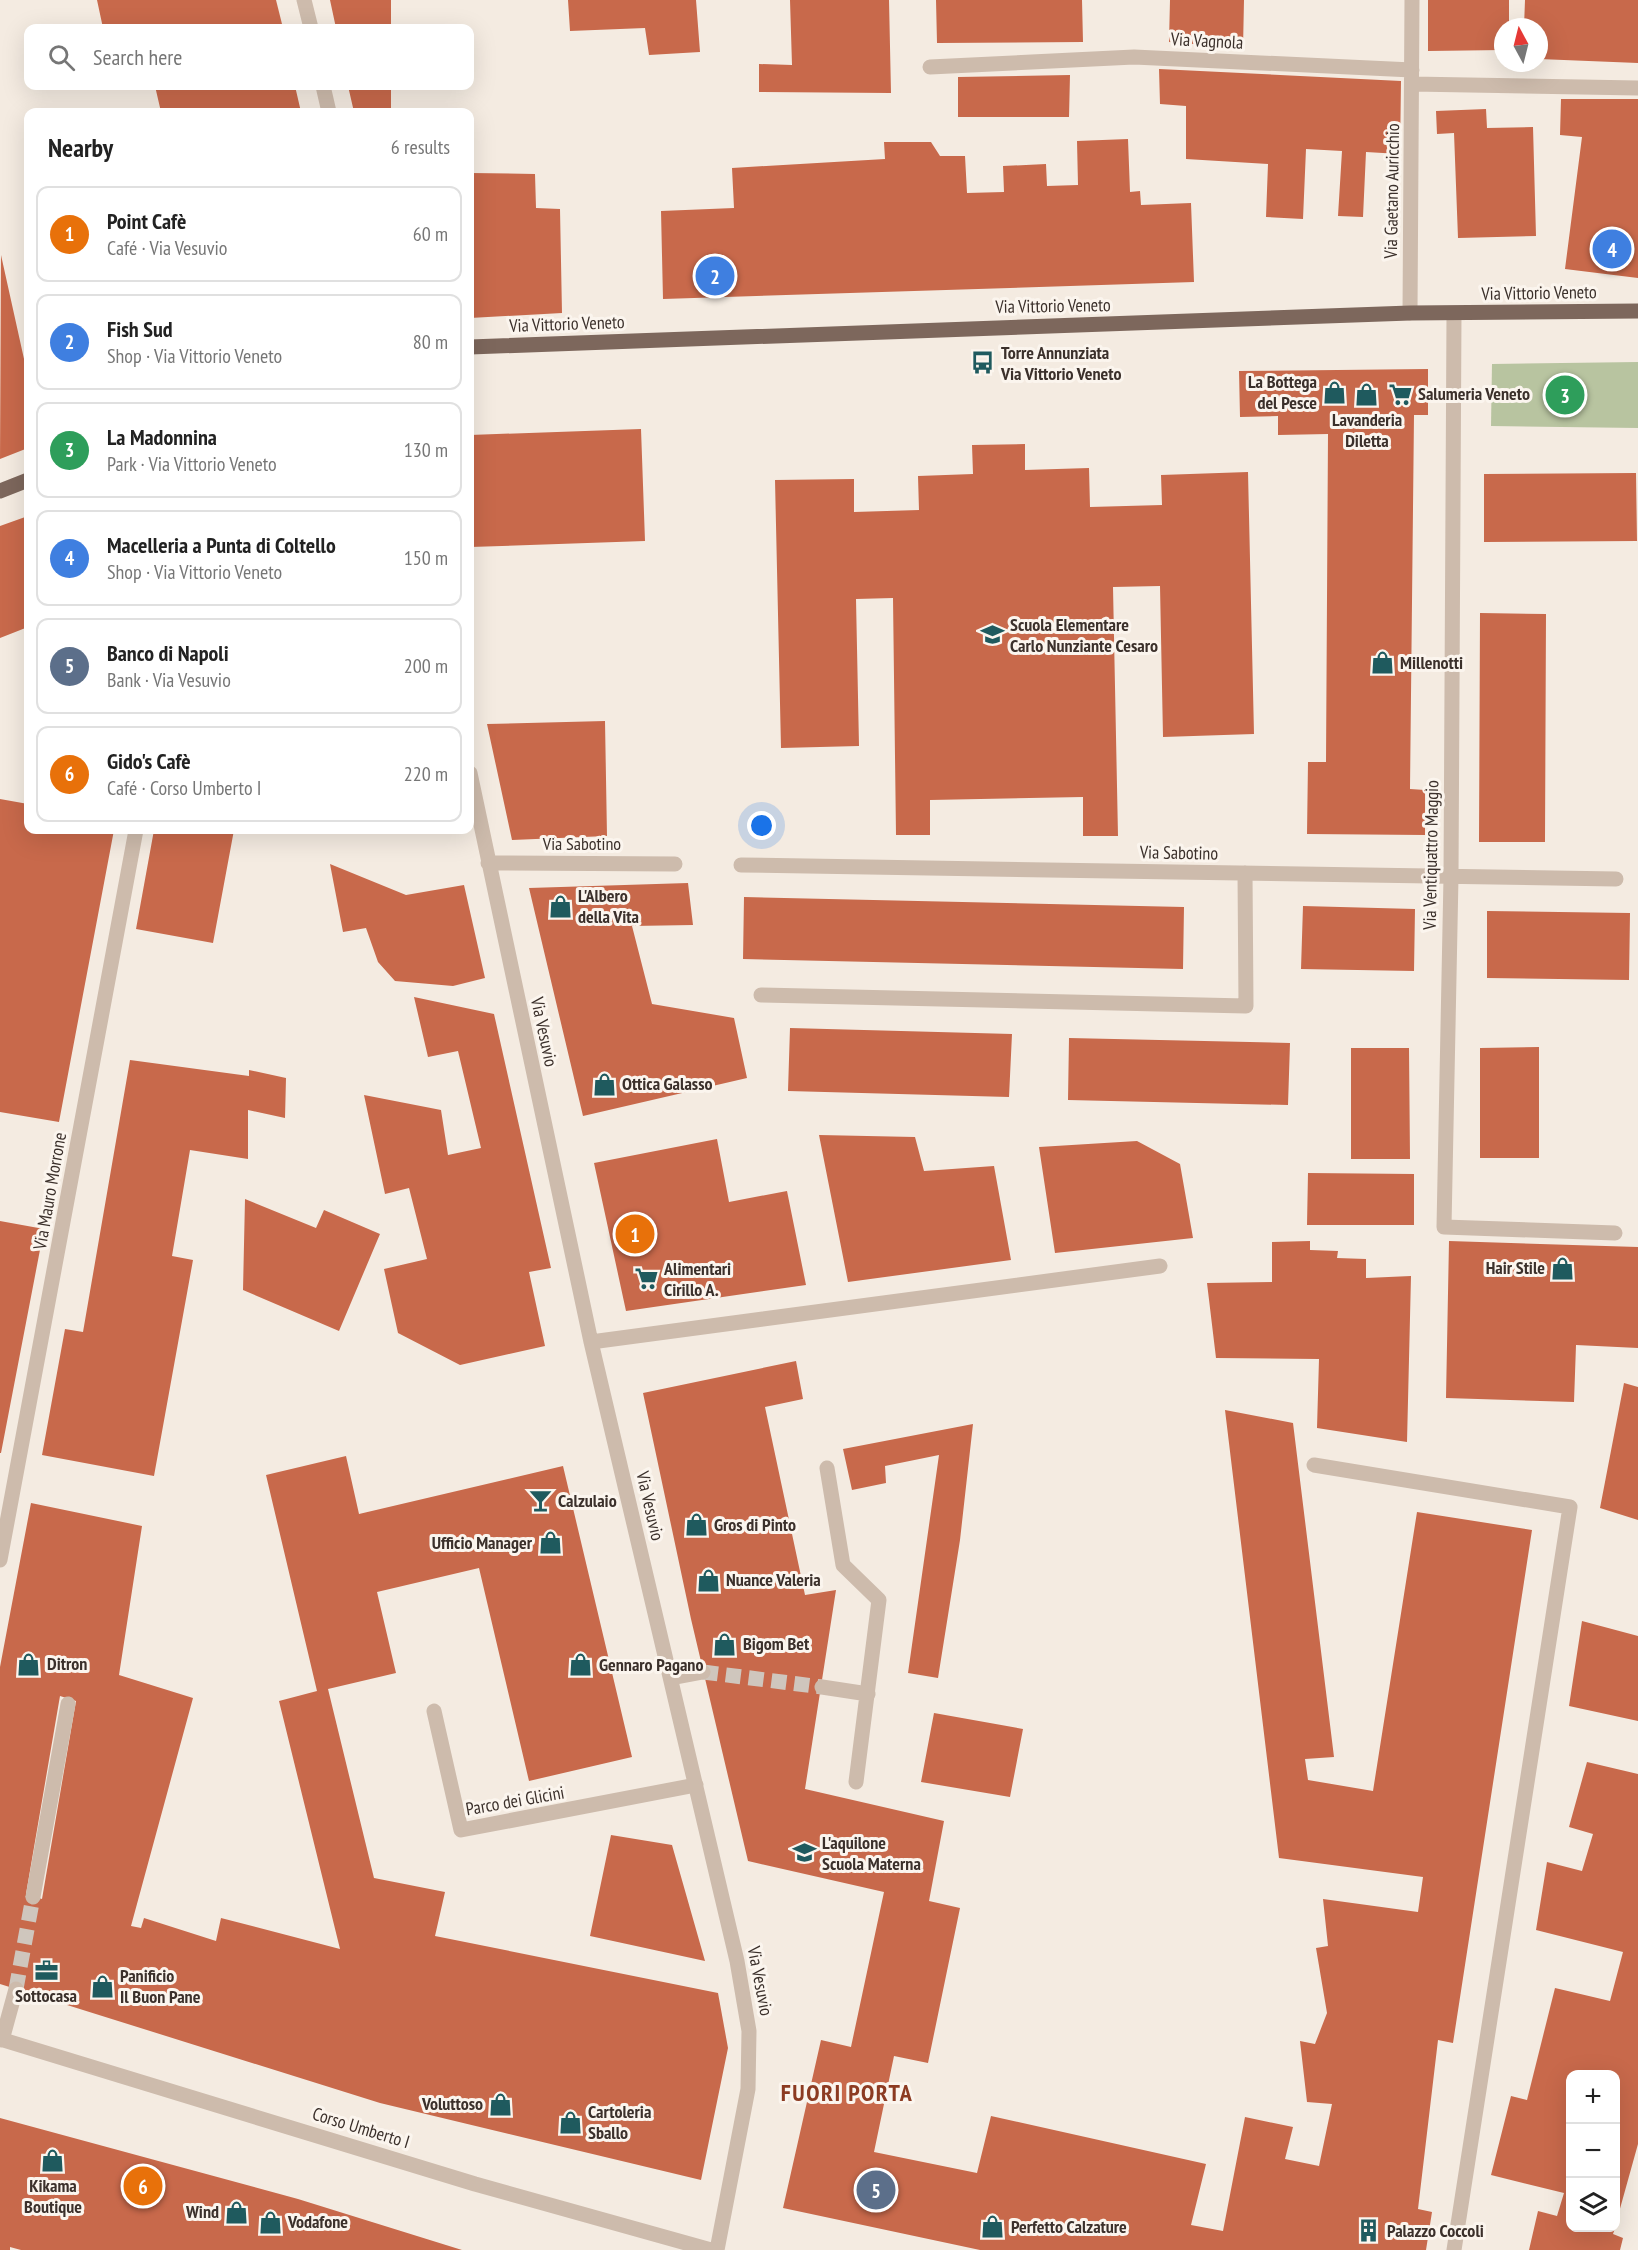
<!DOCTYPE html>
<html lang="en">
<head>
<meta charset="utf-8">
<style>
	:root { --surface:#fff; --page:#f6f6f6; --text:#222; --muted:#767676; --line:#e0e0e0; --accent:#ea580c }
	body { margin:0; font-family:"PT Sans Narrow",sans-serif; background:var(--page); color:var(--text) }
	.controls { position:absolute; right:18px; bottom:18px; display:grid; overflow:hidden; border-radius:12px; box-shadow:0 6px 24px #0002 }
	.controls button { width:54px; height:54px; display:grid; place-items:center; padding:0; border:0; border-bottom:2px solid var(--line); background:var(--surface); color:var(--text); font:30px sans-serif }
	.compass { position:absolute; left:1494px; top:18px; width:54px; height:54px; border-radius:50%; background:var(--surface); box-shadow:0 6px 24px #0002; rotate:353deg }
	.you { position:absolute; left:762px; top:826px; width:21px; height:21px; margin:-15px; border:4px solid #fff; border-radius:50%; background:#1a73e8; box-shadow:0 0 0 9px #1a73e833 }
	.badge { display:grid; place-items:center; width:39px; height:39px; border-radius:50%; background:var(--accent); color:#fff; font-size:20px; font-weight:700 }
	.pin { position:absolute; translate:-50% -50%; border:3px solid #fff; box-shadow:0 2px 6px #0006 }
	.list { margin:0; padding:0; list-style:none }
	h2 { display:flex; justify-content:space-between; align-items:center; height:78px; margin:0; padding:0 24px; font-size:26px }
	h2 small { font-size:20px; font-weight:400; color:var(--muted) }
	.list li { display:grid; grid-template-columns:39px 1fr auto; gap:18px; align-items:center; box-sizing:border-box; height:96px; margin:0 12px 12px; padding:0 12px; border:2px solid var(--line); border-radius:12px }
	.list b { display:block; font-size:22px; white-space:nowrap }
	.list p { margin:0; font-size:20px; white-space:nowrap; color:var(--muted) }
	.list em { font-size:20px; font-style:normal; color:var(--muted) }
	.icon { flex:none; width:33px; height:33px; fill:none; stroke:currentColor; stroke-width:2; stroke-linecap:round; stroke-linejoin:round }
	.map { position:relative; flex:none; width:1638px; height:2250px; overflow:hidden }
	.search { position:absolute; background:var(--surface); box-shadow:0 6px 24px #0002; left:24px; top:24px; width:450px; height:66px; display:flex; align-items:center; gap:15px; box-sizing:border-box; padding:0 21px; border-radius:12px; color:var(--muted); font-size:22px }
	.panel { position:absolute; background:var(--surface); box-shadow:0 6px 24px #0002; left:24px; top:108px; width:450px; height:726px; border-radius:12px }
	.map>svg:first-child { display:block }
</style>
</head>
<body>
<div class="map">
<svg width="1638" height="2250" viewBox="0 0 1638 2250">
	<rect width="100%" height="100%" fill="#f4ebe1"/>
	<!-- green -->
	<path fill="#b8c4a0" d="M 1638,362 L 1638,428 L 1491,426 L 1492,364 Z"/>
	<!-- building -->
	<path fill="#c8694b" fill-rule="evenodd" d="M 97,0 L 276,0 L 283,28 L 103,28 Z
		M 330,0 L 391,0 L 391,28 L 336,28 Z
		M 568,0 L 696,0 L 700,52 L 649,55 L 645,28 L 570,31 Z
		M 790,0 L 889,0 L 891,93 L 759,92 L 759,64 L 792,65 Z
		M 936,0 L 1082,0 L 1083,42 L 937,43 Z
		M 1170,0 L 1244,0 L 1243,48 L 1169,42 Z
		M 1428,0 L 1509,0 L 1509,27 L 1503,27 L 1503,50 L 1428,51 Z
		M 1525,0 L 1638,0 L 1638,63 L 1539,59 L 1539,27 L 1524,27 Z
		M 1159,69 L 1401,81 L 1400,154 L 1366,152 L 1363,217 L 1338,216 L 1342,151 L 1306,149 L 1303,219 L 1266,217 L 1268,164 L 1186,159 L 1186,106 L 1160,104 Z
		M 1070,75 L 1069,117 L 958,117 L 958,77 Z
		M 155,86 L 295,86 L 301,112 L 161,112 Z
		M 348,86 L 391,86 L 391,112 L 354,112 Z
		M 1561,99 L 1638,99 L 1638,278 L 1565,269 L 1582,137 L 1560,135 Z
		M 1486,109 L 1487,128 L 1533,127 L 1536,236 L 1458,238 L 1454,133 L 1437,134 L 1436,111 Z
		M 1128,139 L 1130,192 L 1140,191 L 1141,205 L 1191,203 L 1194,282 L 663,299 L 661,211 L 734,208 L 732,168 L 885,159 L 884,142 L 931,142 L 940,156 L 965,156 L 967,193 L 1004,192 L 1003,166 L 1046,164 L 1047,186 L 1078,185 L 1077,141 Z
		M 470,173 L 535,174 L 536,208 L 560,209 L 562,313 L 470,318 Z
		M 1,255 L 28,377 L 28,448 L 0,459 Z
		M 1428,369 L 1428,415 L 1414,415 L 1410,789 L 1425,790 L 1425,835 L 1307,834 L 1308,762 L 1326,762 L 1328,434 L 1278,435 L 1278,416 L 1240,417 L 1239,371 Z
		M 641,429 L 645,541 L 470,547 L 470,435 Z
		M 1025,444 L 1025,470 L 1089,468 L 1090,507 L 1162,505 L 1161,475 L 1248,472 L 1254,734 L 1163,737 L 1160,586 L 1113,587 L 1118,836 L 1083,836 L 1083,797 L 930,800 L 930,835 L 896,835 L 893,598 L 856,599 L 859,746 L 781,748 L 775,480 L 854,479 L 854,512 L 919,510 L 918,476 L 973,474 L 972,445 Z
		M 1636,473 L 1637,541 L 1484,542 L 1484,474 Z
		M 28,516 L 28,627 L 0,638 L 0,526 Z
		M 1480,613 L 1546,614 L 1545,842 L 1479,842 Z
		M 605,721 L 607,836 L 512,840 L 487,724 Z
		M 0,799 L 28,804 L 28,830 L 114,830 L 59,1122 L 0,1112 Z
		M 154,830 L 234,830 L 213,943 L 136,929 Z
		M 330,864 L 406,895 L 464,885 L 485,978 L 453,986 L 395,981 L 378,962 L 366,928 L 343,932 Z
		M 688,883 L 693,925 L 632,926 L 652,1004 L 734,1018 L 747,1078 L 583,1116 L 529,888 Z
		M 744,897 L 1184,907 L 1183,969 L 743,959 Z
		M 1303,906 L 1415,909 L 1414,971 L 1301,969 Z
		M 1487,911 L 1630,913 L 1629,980 L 1487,978 Z
		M 414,997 L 494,1014 L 551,1268 L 529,1272 L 545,1346 L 460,1365 L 398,1333 L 384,1269 L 427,1259 L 409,1188 L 385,1194 L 364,1095 L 441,1110 L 448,1155 L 481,1148 L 458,1051 L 428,1057 Z
		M 790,1028 L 1012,1034 L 1009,1097 L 788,1091 Z
		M 1069,1038 L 1290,1043 L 1288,1105 L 1068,1100 Z
		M 1539,1047 L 1539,1158 L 1480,1158 L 1480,1048 Z
		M 1351,1048 L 1409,1048 L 1410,1159 L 1351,1159 Z
		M 130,1060 L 249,1076 L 249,1070 L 286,1078 L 285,1118 L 248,1110 L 248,1159 L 190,1150 L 172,1256 L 193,1260 L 154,1476 L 42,1455 L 65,1329 L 83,1332 Z
		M 819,1135 L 915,1137 L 924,1171 L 994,1166 L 1011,1260 L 848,1282 Z
		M 717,1139 L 729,1202 L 787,1191 L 806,1285 L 626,1311 L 594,1163 Z
		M 1137,1141 L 1180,1164 L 1193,1238 L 1055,1253 L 1039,1147 Z
		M 1308,1173 L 1414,1174 L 1414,1225 L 1307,1225 Z
		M 245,1199 L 316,1228 L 324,1210 L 380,1234 L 339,1331 L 243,1290 Z
		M 0,1221 L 44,1229 L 1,1453 L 0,1453 Z
		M 1310,1241 L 1310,1250 L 1338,1251 L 1337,1258 L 1366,1259 L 1366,1278 L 1411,1276 L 1407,1442 L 1317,1428 L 1319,1359 L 1216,1358 L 1207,1283 L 1272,1282 L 1272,1242 Z
		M 1449,1241 L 1638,1247 L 1638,1348 L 1576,1345 L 1574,1402 L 1446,1398 Z
		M 796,1361 L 803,1399 L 765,1407 L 805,1595 L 836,1590 L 805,1789 L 944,1821 L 929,1901 L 960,1908 L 928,2063 L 894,2056 L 874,2152 L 977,2173 L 991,2116 L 1206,2164 L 1191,2225 L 1223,2231 L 1245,2117 L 1293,2127 L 1285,2159 L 1319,2166 L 1332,2104 L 1307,2102 L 1300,2041 L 1315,2044 L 1327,2013 L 1316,1948 L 1328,1946 L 1323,1899 L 1418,1912 L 1423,1877 L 1279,1858 L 1225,1410 L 1293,1423 L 1334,1757 L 1305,1759 L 1308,1780 L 1373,1791 L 1417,1512 L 1532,1530 L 1453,2043 L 1438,2040 L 1418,2209 L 1432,2212 L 1426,2250 L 980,2250 L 783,2208 L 821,2040 L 851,2047 L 884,1892 L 748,1861 L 691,1619 L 643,1393 Z
		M 1624,1383 L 1638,1387 L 1638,1520 L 1600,1508 Z
		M 973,1424 L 960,1540 L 938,1678 L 908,1673 L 939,1455 L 885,1466 L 886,1483 L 852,1490 L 843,1449 Z
		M 346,1456 L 359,1514 L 563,1466 L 632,1757 L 529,1781 L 479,1568 L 377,1592 L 396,1673 L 328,1689 L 374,1878 L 445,1892 L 435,1936 L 718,1993 L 728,2048 L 701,2180 L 380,2103 L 0,1984 L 0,1667 L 31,1503 L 142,1526 L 119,1675 L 193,1698 L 131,1926 L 141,1928 L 144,1918 L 216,1941 L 221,1918 L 340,1949 L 279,1701 L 317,1691 L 266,1475 ZM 60,1696 L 76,1701 L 42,1899 L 26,1894 Z
		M 1582,1621 L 1638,1636 L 1638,1721 L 1569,1706 Z
		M 934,1713 L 1023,1729 L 1010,1797 L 921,1782 Z
		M 1587,1762 L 1638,1774 L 1638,2144 L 1616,2223 L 1616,2074 L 1570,2074 L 1570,2228 L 1615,2228 L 1613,2234 L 1623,2238 L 1620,2250 L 1529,2250 L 1538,2211 L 1557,2216 L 1564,2193 L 1491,2175 L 1511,2096 L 1527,2100 L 1555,1988 L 1610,2001 L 1623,1952 L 1536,1930 L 1547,1862 L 1582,1871 L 1593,1834 L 1569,1827 Z
		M 611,1835 L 672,1845 L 705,1961 L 590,1936 Z
		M 0,2118 L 298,2199 L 462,2250 L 21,2250 L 10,2247 L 10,2250 L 0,2250 Z"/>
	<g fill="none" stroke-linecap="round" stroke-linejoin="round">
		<!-- minor-tunnel -->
		<path stroke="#cfc6bd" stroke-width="15" stroke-dasharray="15 8" stroke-linecap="butt" d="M 703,1672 L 822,1687
			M 16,1989 L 33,1897"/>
		<!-- minor -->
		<path stroke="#cdbbac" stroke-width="15" d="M 304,0 L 311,28
			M 930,67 L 1134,57 L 1412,70
			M 1412,84 L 1638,88
			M 323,86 L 329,112
			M 1410,313 L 1412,0
			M 1454,314 L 1451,877 L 1444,1227 L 1615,1233
			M 470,773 L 591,1342 L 737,1961 L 749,2031 L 748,2089 L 717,2250
			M 488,863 L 675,864
			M 741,865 L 1616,879
			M 761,995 L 1246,1006 L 1245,873
			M 591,1342 L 1160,1266
			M 1314,1465 L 1570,1507 L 1454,2250
			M 827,1468 L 843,1565 L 879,1600 L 856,1782
			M 0,1560 L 136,830
			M 671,1678 L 703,1672
			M 822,1687 L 868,1694
			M 434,1711 L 461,1830 L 696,1785
			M 33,1897 L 68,1704
			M 0,2039 L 475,2184 L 711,2250
			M 2,2040 L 16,1989"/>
		<!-- major -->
		<path stroke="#7d675c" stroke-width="15" d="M 470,347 L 1410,313 L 1638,311
			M 0,491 L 28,480"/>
	</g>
	<!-- icons -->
	<defs>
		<symbol id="bus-bare" viewBox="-9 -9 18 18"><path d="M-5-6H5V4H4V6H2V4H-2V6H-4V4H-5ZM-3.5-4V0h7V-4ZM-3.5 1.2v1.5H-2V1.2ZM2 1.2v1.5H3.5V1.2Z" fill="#1f5a5e" stroke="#fbf5ee" stroke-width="2.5" paint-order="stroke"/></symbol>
		<symbol id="shop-bare" viewBox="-9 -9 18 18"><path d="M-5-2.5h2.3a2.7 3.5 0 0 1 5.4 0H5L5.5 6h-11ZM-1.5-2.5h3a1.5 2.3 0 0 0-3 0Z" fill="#1f5a5e" stroke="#fbf5ee" stroke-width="2.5" paint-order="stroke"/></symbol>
		<symbol id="supermarket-bare" viewBox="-9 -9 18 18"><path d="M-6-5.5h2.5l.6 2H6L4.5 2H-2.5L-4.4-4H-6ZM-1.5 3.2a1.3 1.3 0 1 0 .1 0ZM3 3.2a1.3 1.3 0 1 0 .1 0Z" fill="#1f5a5e" stroke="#fbf5ee" stroke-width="2.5" paint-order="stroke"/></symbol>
		<symbol id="school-bare" viewBox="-9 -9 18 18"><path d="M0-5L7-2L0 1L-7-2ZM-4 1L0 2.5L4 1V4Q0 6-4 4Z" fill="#1f5a5e" stroke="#fbf5ee" stroke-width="2.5" paint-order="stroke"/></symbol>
		<symbol id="bar-bare" viewBox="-9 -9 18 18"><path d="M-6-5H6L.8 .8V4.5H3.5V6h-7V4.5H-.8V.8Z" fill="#1f5a5e" stroke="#fbf5ee" stroke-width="2.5" paint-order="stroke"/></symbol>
		<symbol id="office-bare" viewBox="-9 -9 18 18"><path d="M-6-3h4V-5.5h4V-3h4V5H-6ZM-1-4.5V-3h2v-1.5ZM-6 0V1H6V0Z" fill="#1f5a5e" stroke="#fbf5ee" stroke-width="2.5" paint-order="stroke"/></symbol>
		<symbol id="building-bare" viewBox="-9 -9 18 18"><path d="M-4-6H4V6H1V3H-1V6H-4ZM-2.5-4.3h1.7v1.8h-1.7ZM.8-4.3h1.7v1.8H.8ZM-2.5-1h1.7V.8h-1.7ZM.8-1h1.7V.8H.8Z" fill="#1f5a5e" stroke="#fbf5ee" stroke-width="2.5" paint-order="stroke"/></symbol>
	</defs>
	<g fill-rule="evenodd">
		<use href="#bus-bare" x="966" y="346" width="33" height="33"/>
		<use href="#shop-bare" x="1318" y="376" width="33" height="33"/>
		<use href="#shop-bare" x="1350" y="378" width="33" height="33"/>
		<use href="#supermarket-bare" x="1384" y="378" width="33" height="33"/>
		<use href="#school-bare" x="976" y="618" width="33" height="33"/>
		<use href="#shop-bare" x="1366" y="646" width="33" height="33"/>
		<use href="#shop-bare" x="544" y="890" width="33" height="33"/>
		<use href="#shop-bare" x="588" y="1068" width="33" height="33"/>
		<use href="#shop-bare" x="1546" y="1252" width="33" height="33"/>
		<use href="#supermarket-bare" x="630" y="1262" width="33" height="33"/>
		<use href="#bar-bare" x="524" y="1484" width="33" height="33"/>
		<use href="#shop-bare" x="680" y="1508" width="33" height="33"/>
		<use href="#shop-bare" x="534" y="1526" width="33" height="33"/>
		<use href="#shop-bare" x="692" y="1564" width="33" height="33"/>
		<use href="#shop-bare" x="708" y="1628" width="33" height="33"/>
		<use href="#shop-bare" x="12" y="1648" width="33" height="33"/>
		<use href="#shop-bare" x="564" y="1648" width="33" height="33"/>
		<use href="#school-bare" x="788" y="1836" width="33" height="33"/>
		<use href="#office-bare" x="30" y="1954" width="33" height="33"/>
		<use href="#shop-bare" x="86" y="1970" width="33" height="33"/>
		<use href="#shop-bare" x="484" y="2088" width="33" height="33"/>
		<use href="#shop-bare" x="554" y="2106" width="33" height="33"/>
		<use href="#shop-bare" x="36" y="2144" width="33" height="33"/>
		<use href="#shop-bare" x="220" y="2196" width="33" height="33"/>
		<use href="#shop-bare" x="254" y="2206" width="33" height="33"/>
		<use href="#shop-bare" x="976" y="2210" width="33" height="33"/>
		<use href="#building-bare" x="1352" y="2214" width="33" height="33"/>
	</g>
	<g text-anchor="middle" stroke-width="6" stroke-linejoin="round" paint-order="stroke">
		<!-- street labels -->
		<g font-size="18" fill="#3b302b" stroke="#fbf5ee">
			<text transform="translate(1207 41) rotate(3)" y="6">Via Vagnola</text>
			<text transform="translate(1392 191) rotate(-89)" y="6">Via Gaetano Auricchio</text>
			<text transform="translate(1539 293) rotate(-1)" y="6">Via Vittorio Veneto</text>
			<text transform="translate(1053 306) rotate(-1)" y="6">Via Vittorio Veneto</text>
			<text transform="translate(567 324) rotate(-2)" y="6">Via Vittorio Veneto</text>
			<text x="582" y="850">Via Sabotino</text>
			<text transform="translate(1179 853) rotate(1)" y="6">Via Sabotino</text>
			<text transform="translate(1431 855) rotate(-89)" y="6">Via Ventiquattro Maggio</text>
			<text transform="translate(544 1032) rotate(78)" y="6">Via Vesuvio</text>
			<text transform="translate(50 1191) rotate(-80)" y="6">Via Mauro Morrone</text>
			<text transform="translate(650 1506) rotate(77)" y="6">Via Vesuvio</text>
			<text transform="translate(515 1801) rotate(-10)" y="6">Parco dei Glicini</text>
			<text transform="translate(760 1981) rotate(79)" y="6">Via Vesuvio</text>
			<text transform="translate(361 2128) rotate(17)" y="6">Corso Umberto I</text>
		</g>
		<!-- poi labels -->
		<g font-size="18" font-weight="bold" fill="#3b302b" stroke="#fbf5ee" text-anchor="start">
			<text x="1001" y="359">Torre Annunziata<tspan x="1001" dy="21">Via Vittorio Veneto</tspan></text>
			<text x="1317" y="388" text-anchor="end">La Bottega<tspan x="1317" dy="21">del Pesce</tspan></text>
			<text x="1418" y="400">Salumeria Veneto</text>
			<text x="1367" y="426" text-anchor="middle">Lavanderia<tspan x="1367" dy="21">Diletta</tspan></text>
			<text x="1010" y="631">Scuola Elementare<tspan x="1010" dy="21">Carlo Nunziante Cesaro</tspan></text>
			<text x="1400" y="669">Millenotti</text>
			<text x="578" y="902">L'Albero<tspan x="578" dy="21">della Vita</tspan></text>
			<text x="622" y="1090">Ottica Galasso</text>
			<text x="1545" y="1274" text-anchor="end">Hair Stile</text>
			<text x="664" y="1275">Alimentari<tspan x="664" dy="21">Cirillo A.</tspan></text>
			<text x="558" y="1507">Calzulaio</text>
			<text x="714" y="1531">Gros di Pinto</text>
			<text x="532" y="1549" text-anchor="end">Ufficio Manager</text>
			<text x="726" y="1586">Nuance Valeria</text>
			<text x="743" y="1650">Bigom Bet</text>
			<text x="47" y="1670">Ditron</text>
			<text x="599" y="1671">Gennaro Pagano</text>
			<text x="822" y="1849">L'aquilone<tspan x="822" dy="21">Scuola Materna</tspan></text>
			<text x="120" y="1982">Panificio<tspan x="120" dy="21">Il Buon Pane</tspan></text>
			<text x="46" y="2002" text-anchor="middle">Sottocasa</text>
			<text x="483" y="2110" text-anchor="end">Voluttoso</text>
			<text x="588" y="2118">Cartoleria<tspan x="588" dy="21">Sballo</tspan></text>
			<text x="53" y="2192" text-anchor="middle">Kikama<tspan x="53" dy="21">Boutique</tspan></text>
			<text x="219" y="2218" text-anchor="end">Wind</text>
			<text x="288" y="2228">Vodafone</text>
			<text x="1011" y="2233">Perfetto Calzature</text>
			<text x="1387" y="2237">Palazzo Coccoli</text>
		</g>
		<!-- district labels -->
		<g font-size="24" font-weight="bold" letter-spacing="1.5" fill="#8c3b22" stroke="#fbf5ee">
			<text x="847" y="2101">FUORI PORTA</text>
		</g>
	</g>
</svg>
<div class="controls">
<button>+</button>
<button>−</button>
<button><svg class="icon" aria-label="layers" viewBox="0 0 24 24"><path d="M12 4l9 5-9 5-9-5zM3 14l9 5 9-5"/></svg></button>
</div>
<svg class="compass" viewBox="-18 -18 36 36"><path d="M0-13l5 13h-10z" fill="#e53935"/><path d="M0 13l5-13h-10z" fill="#767676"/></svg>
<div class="you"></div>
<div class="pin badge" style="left:635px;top:1234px;background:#e8710a">1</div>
<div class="pin badge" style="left:715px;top:276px;background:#3f7fe0">2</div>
<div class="pin badge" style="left:1565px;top:395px;background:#2e9e5b">3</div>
<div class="pin badge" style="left:1612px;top:249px;background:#3f7fe0">4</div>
<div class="pin badge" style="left:876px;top:2190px;background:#5c6f8a">5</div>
<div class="pin badge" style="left:143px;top:2186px;background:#e8710a">6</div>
<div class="search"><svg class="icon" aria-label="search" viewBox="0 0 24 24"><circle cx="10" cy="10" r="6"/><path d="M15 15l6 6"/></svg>Search here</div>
<section class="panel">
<h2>Nearby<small>6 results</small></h2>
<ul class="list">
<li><span class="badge" style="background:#e8710a">1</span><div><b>Point Cafè</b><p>Café · Via Vesuvio</p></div><em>60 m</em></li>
<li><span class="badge" style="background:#3f7fe0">2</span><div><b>Fish Sud</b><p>Shop · Via Vittorio Veneto</p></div><em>80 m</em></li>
<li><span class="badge" style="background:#2e9e5b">3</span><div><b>La Madonnina</b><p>Park · Via Vittorio Veneto</p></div><em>130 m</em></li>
<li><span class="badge" style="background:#3f7fe0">4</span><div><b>Macelleria a Punta di Coltello</b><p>Shop · Via Vittorio Veneto</p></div><em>150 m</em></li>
<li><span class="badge" style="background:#5c6f8a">5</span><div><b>Banco di Napoli</b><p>Bank · Via Vesuvio</p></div><em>200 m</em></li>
<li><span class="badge" style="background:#e8710a">6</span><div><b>Gido's Cafè</b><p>Café · Corso Umberto I</p></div><em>220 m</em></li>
</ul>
</section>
</div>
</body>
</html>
